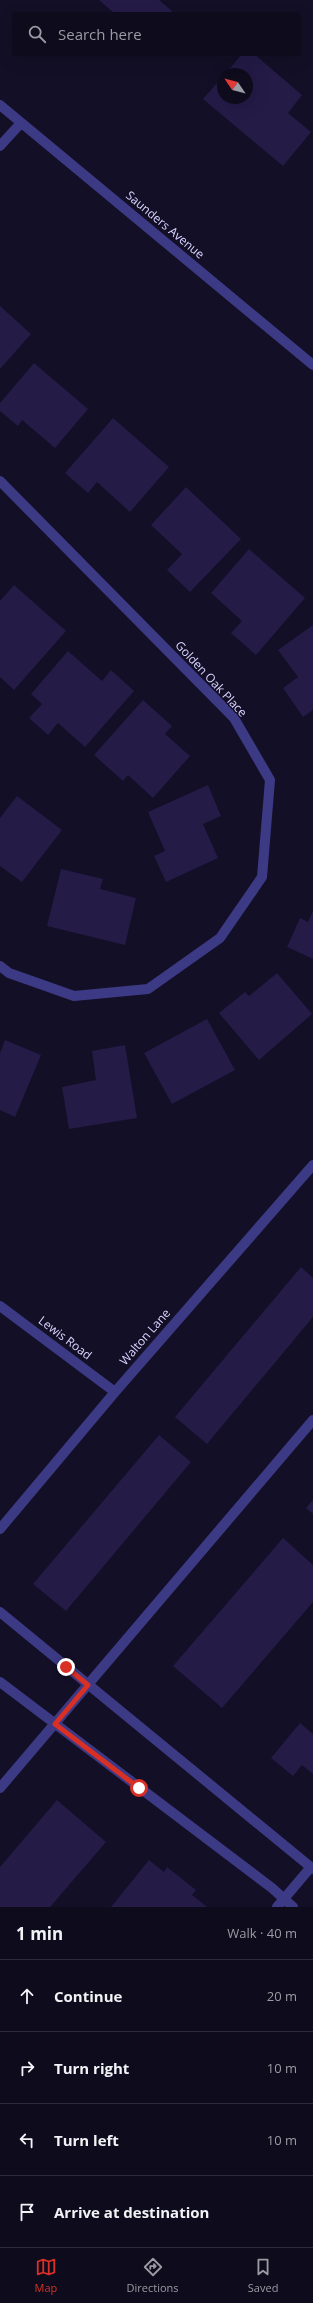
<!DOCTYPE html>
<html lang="en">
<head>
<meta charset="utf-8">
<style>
	:root { --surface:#0e0b1c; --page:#1c1929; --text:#f1f3f6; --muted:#9b9ba3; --line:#2e2b3b; --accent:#d93025 }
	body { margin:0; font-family:"Open Sans",sans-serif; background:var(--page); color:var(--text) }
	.compass { position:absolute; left:217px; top:68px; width:36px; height:36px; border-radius:50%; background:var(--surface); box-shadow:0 4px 16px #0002; rotate:305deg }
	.stop { position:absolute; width:12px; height:12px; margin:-9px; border:3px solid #d93025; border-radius:50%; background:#fff }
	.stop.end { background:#d93025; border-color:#fff; box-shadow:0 1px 4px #0008 }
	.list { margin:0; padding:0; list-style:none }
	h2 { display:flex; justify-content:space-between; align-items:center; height:52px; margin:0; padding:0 16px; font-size:17px }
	h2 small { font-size:13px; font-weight:400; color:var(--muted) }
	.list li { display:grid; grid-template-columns:26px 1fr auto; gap:12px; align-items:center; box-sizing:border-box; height:72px; padding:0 16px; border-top:1px solid var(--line) }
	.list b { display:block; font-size:15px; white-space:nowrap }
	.list em { font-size:13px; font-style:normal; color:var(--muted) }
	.icon { flex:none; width:22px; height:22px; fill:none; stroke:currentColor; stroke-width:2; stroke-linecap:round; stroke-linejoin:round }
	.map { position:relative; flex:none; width:313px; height:1907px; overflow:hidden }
	.search { position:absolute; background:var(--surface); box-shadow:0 4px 16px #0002; left:12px; right:12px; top:12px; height:44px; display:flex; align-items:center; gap:10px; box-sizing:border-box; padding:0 14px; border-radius:4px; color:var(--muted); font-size:15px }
	.sheet { height:340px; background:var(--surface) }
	nav { display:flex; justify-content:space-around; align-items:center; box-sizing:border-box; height:56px; border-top:1px solid var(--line); background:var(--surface); font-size:11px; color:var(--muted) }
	nav a { display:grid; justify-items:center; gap:2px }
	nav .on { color:var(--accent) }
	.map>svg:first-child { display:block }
</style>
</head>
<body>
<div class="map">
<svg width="313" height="1907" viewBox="0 0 313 1907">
	<rect width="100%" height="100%" fill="#130f26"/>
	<!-- building -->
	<path fill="#241b47" d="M 99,0 L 159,0 L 172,11 L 169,14 L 115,14 Z
		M 242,54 L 254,54 L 302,95 L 288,113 L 311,132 L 283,166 L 203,99 L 223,76 L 223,98 L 247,98 L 247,74 L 225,74 Z
		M 0,306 L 31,334 L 0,369 Z
		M 34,363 L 88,409 L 55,448 L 22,420 L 18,426 L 0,411 L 0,403 Z
		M 113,418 L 169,467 L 130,512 L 97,482 L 88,493 L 65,473 Z
		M 186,487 L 241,539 L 190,592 L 167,570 L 182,554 L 151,525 Z
		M 249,549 L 305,598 L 256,655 L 231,633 L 242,621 L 211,593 Z
		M 14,585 L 66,631 L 14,690 L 0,677 L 0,601 Z
		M 313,625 L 313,710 L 303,717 L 283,688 L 298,677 L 278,650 Z
		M 68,651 L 102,681 L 111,670 L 134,691 L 85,747 L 58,723 L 48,735 L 29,718 L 42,704 L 31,694 Z
		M 143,700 L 172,726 L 165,734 L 190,756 L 153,798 L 128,775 L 123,781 L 94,755 Z
		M 208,785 L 221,816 L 203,824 L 218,858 L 166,882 L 154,856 L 165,851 L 148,812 Z
		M 17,796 L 62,830 L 22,882 L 0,866 L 0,818 Z
		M 61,869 L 103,879 L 100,889 L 136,898 L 125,945 L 47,926 Z
		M 313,911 L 313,959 L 287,947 L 300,918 L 308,922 Z
		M 277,973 L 312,1014 L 259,1060 L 219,1013 L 245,992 L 249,996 Z
		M 207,1019 L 235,1070 L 172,1104 L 144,1053 Z
		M 5,1040 L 41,1055 L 15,1117 L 0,1110 L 0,1053 Z
		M 125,1045 L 137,1118 L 69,1129 L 62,1087 L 96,1080 L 92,1051 Z
		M 301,1267 L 313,1278 L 313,1317 L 207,1444 L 175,1417 Z
		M 159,1435 L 191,1462 L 66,1611 L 33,1584 Z
		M 313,1500 L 313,1514 L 306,1508 Z
		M 283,1538 L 313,1565 L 313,1602 L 222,1708 L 173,1666 Z
		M 300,1723 L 313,1734 L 313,1774 L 302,1765 L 293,1776 L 271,1758 Z
		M 57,1800 L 106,1842 L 50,1907 L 0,1907 L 0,1867 Z
		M 149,1860 L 164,1872 L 167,1867 L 196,1890 L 192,1895 L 207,1907 L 111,1907 Z"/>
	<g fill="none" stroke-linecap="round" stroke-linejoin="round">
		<!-- minor -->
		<path stroke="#3d3a85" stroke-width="10" d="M 0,105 L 313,365
			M 0,146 L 21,123
			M 0,481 L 234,718 L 270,780 L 262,877 L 220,938 L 148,989 L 74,996 L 9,973 L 0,966
			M 0,1306 L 115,1392
			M 0,1529 L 115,1392 L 313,1165
			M 0,1612 L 313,1869
			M 0,1682 L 272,1888 L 293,1907
			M 0,1788 L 313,1420
			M 277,1907 L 311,1867"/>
	</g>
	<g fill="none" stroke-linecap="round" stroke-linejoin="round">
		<!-- route -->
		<path stroke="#d93025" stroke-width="5" d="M 66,1667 L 88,1685 L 55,1724 L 139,1788"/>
	</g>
	<g text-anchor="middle" stroke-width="3" stroke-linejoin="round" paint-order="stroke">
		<!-- street labels -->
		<g font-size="12" fill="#d9d4ff" stroke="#130f26">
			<text transform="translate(165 225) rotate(40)" y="4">Saunders Avenue</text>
			<text transform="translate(211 679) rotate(47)" y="4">Golden Oak Place</text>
			<text transform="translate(145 1337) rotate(-49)" y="4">Walton Lane</text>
			<text transform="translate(65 1338) rotate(37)" y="4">Lewis Road</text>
		</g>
	</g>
</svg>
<svg class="compass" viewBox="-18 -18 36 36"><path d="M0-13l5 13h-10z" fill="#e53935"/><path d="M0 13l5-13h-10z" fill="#9b9ba3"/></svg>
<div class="stop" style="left:139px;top:1788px"></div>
<div class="stop end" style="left:66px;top:1667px"></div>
<div class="search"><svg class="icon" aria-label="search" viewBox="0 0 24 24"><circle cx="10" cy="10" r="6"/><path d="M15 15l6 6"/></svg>Search here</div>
</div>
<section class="sheet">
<h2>1 min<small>Walk · 40 m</small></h2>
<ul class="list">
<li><svg class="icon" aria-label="ahead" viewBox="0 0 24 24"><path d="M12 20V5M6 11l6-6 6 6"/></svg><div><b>Continue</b></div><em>20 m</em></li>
<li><svg class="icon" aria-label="right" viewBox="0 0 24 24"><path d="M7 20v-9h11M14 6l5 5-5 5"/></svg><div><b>Turn right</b></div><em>10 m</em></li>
<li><svg class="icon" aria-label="left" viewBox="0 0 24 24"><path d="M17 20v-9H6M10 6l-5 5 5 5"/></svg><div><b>Turn left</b></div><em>10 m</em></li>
<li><svg class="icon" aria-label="arrive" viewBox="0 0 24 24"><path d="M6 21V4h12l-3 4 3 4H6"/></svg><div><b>Arrive at destination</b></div></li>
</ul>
</section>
<nav>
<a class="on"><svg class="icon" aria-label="map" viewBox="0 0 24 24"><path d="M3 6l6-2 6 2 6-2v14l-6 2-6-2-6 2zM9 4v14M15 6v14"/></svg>Map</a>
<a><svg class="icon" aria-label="directions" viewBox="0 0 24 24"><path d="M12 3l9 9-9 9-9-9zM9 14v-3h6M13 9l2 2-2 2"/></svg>Directions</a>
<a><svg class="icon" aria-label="saved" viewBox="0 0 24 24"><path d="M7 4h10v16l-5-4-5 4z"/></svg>Saved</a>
</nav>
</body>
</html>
